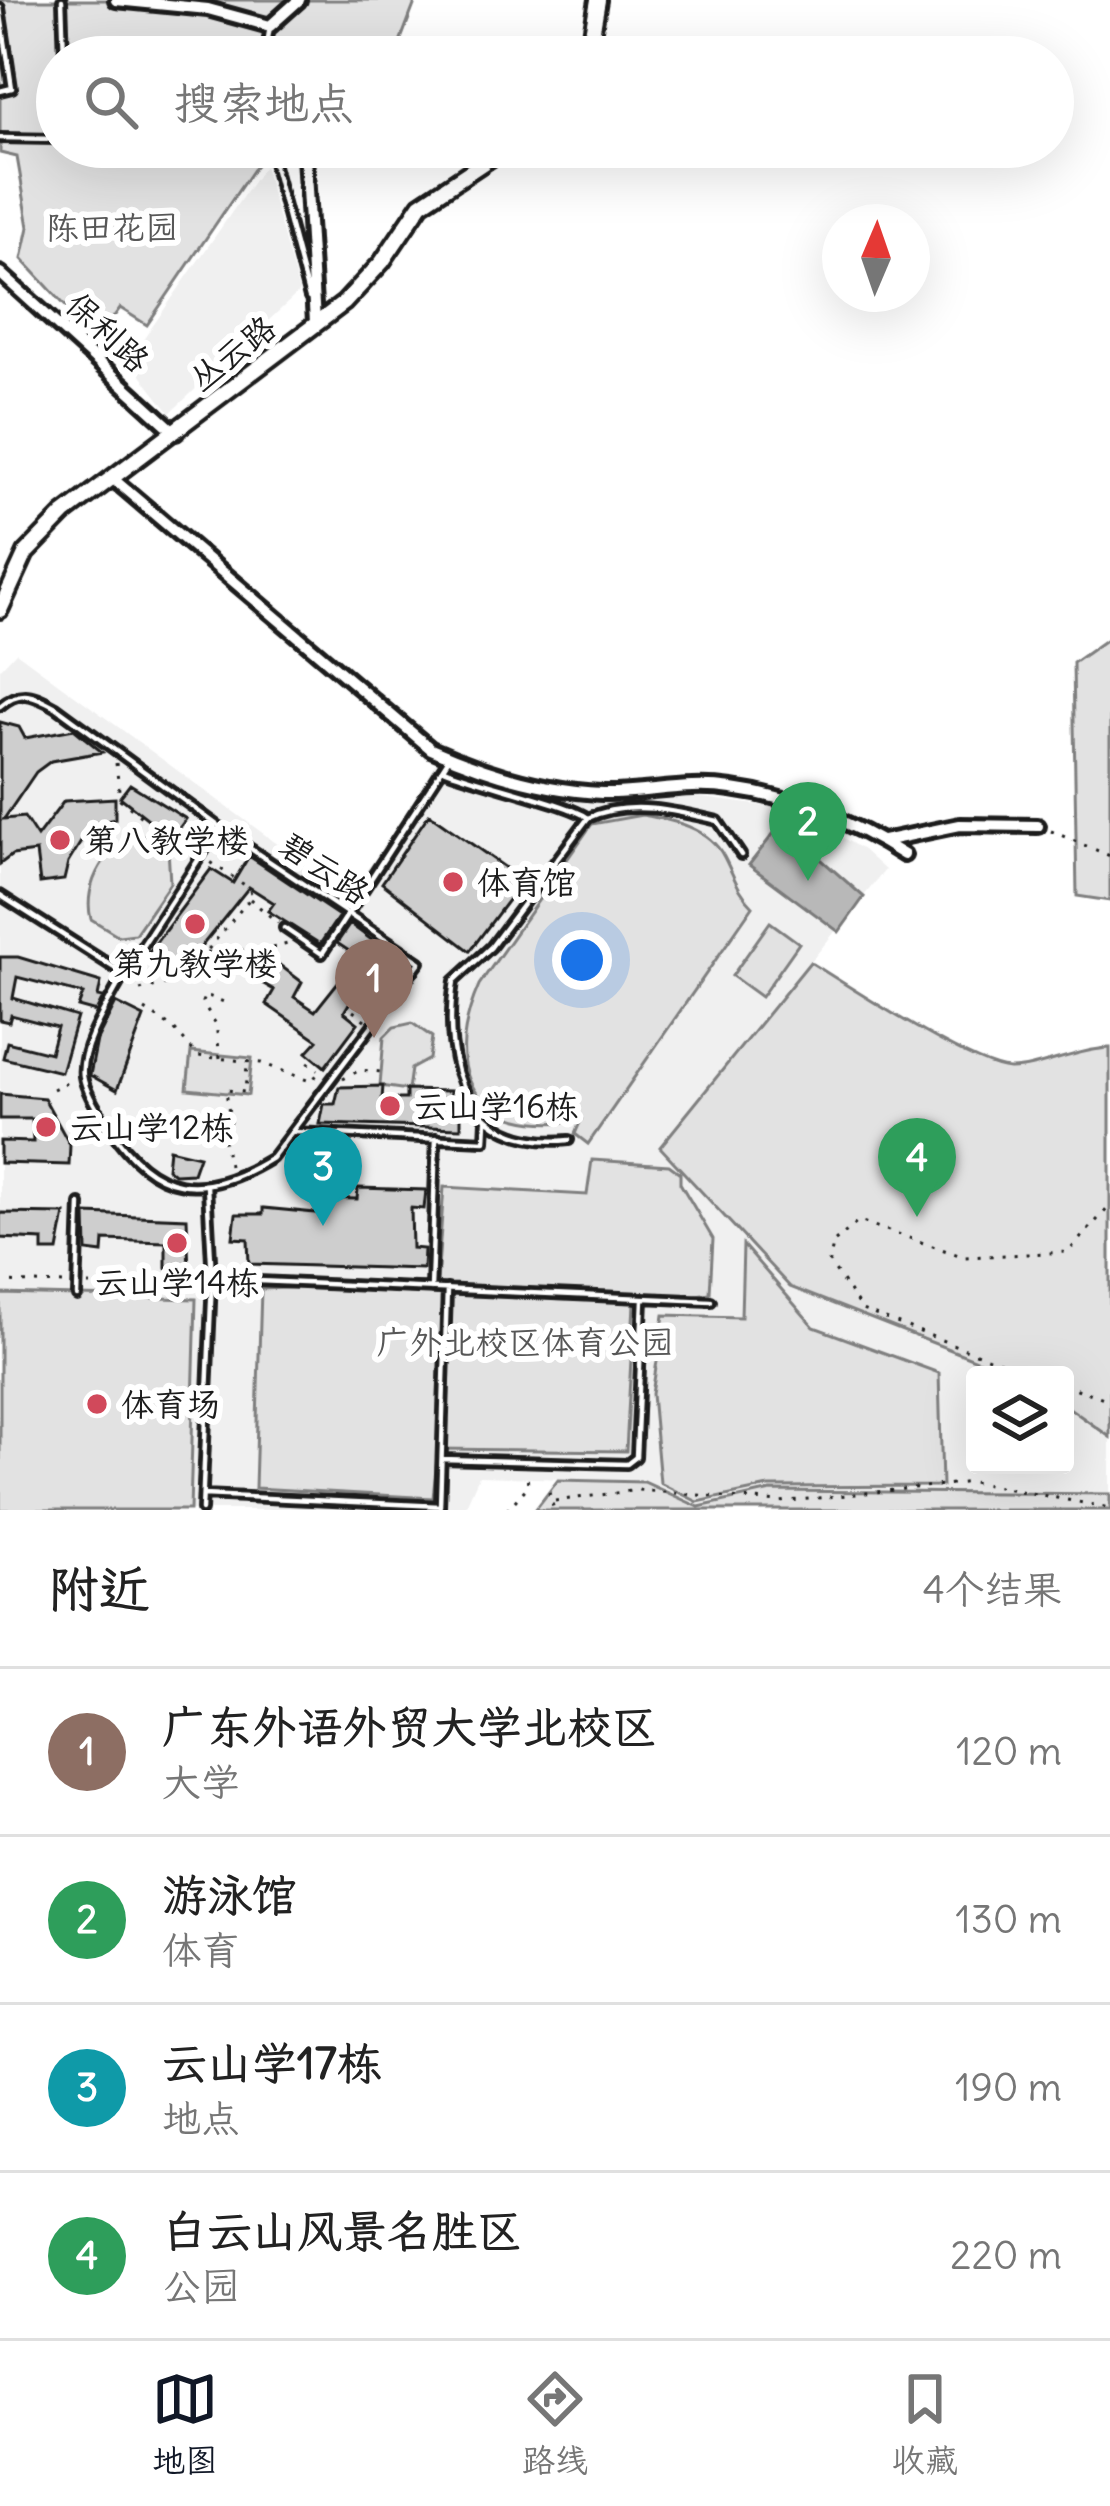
<!DOCTYPE html>
<html lang="zh">
<head>
<meta charset="utf-8">
<style>
	:root { --surface:#fff; --page:#f2f2f2; --text:#222; --muted:#767676; --line:#e0e0e0; --accent:#111827 }
	body { margin:0; font-family:Delius,"LXGW WenKai TC",sans-serif; background:var(--page); color:var(--text) }
	.controls { position:absolute; right:36px; bottom:36px; display:grid; overflow:hidden; border-radius:12px; box-shadow:0 12px 48px #0002 }
	.controls button { width:108px; height:108px; display:grid; place-items:center; padding:0; border:0; border-bottom:3px solid var(--line); background:var(--surface); color:var(--text); font:60px sans-serif }
	.compass { position:absolute; left:822px; top:204px; width:108px; height:108px; border-radius:50%; background:var(--surface); box-shadow:0 12px 48px #0002; rotate:2deg }
	.you { position:absolute; left:582px; top:960px; width:42px; height:42px; margin:-30px; border:9px solid #fff; border-radius:50%; background:#1a73e8; box-shadow:0 0 0 18px #1a73e833 }
	.badge { display:grid; place-items:center; width:78px; height:78px; border-radius:50%; background:var(--accent); color:#fff; font-size:39px; font-weight:700 }
	.pin { position:absolute; translate:-50% -99px; filter:drop-shadow(0 3px 6px #0008) }
	.pin::after { content:''; position:absolute; top:63px; width:42px; height:36px; background:inherit; clip-path:polygon(0 0,100% 0,50% 100%) }
	.list { margin:0; padding:0; list-style:none }
	h2 { display:flex; justify-content:space-between; align-items:center; height:156px; margin:0; padding:0 48px; font-size:51px }
	h2 small { font-size:39px; font-weight:400; color:var(--muted) }
	.list li { display:grid; grid-template-columns:78px 1fr auto; gap:36px; align-items:center; box-sizing:border-box; height:168px; padding:0 48px; border-top:3px solid var(--line) }
	.list b { display:block; font-size:45px; white-space:nowrap }
	.list p { margin:0; font-size:39px; white-space:nowrap; color:var(--muted) }
	.list em { font-size:39px; font-style:normal; color:var(--muted) }
	.icon { flex:none; width:66px; height:66px; fill:none; stroke:currentColor; stroke-width:2; stroke-linecap:round; stroke-linejoin:round }
	.map { position:relative; flex:none; width:1110px; height:1510px; overflow:hidden }
	.search { position:absolute; background:var(--surface); box-shadow:0 12px 48px #0002; left:36px; right:36px; top:36px; height:132px; display:flex; align-items:center; gap:30px; box-sizing:border-box; padding:0 42px; border-radius:66px; color:var(--muted); font-size:45px }
	.sheet { height:828px; background:var(--surface) }
	nav { display:flex; justify-content:space-around; align-items:center; box-sizing:border-box; height:168px; border-top:3px solid var(--line); background:var(--surface); font-size:33px; color:var(--muted) }
	nav a { display:grid; justify-items:center; gap:6px }
	nav .on { color:var(--accent) }
	.map>svg:first-child { display:block }
</style>
</head>
<body>
<div class="map">
<svg width="1110" height="1510" viewBox="0 0 1110 1510">
	<rect width="100%" height="100%" fill="#fff"/>
	<filter id="ink" filterUnits="userSpaceOnUse"><feTurbulence type="fractalNoise" baseFrequency=".00833" numOctaves="2"/><feDisplacementMap in="SourceGraphic" scale="24" xChannelSelector="R" yChannelSelector="G"/><feConvolveMatrix kernelMatrix="1 2 1 2 8 2 1 2 1" color-interpolation-filters="sRGB"/></filter>
	<g filter="url(#ink)">
		<!-- built -->
		<path fill="#f0f0f0" d="M 264,166 L 299,292 L 170,413 L 129,360 Z
			M 16,652 L 347,895 L 396,832 L 436,763 L 539,792 L 630,802 L 665,793 L 772,807 L 810,818 L 863,850 L 885,870 L 660,1147 L 790,1287 L 1015,1375 L 975,1375 L 975,1465 L 1065,1465 L 1065,1405 L 1110,1437 L 1110,1494 L 772,1491 L 699,1507 L 644,1482 L 479,1476 L 464,1510 L 0,1510 L 0,669 Z"/>
		<!-- green -->
		<path fill="#e2e2e2" stroke="#7f7f7f" stroke-width="3" d="M 0,0 L 416,0 L 395,55 L 367,45 L 353,48 L 353,57 L 57,57 L 57,147 L 275,147 L 262,156 L 147,325 L 120,308 L 97,340 L 22,259 L 29,227 L 17,157 L 0,153 Z
			M 1110,637 L 1110,901 L 1077,896 L 1073,663 Z
			M 642,815 C 672,820 709,827 724,857 C 734,876 737,890 753,906 L 588,1144 L 575,1134 L 581,1120 C 481,1136 438,1078 479,985 L 592,824 Z
			M 143,835 L 168,848 L 170,883 L 135,934 L 119,936 L 91,919 C 82,885 107,841 143,835 Z
			M 770,922 L 799,943 L 761,997 L 732,976 Z
			M 810,962 C 847,985 972,1067 1009,1069 C 1035,1070 1077,1049 1110,1048 L 1110,1437 L 1065,1405 L 1065,1375 L 1015,1375 L 790,1287 L 660,1147 Z
			M 412,1023 L 432,1037 L 429,1059 L 411,1069 L 408,1090 L 380,1086 L 384,1037 L 394,1027 Z
			M 191,1052 L 252,1058 L 248,1095 L 187,1089 Z
			M 592,1160 L 669,1165 L 680,1173 L 680,1183 L 713,1239 L 710,1293 L 634,1304 L 626,1451 L 438,1449 L 433,1498 L 255,1488 L 261,1289 L 437,1282 L 444,1187 L 587,1195 Z
			M 743,1245 L 814,1327 L 939,1373 L 942,1486 L 768,1487 L 698,1502 L 660,1483 L 652,1394 L 664,1315 L 741,1317 Z
			M 0,1294 L 196,1299 L 190,1510 L 0,1510 Z
			M 558,1480 L 644,1482 L 699,1507 L 771,1491 L 1110,1494 L 1110,1510 L 535,1510 Z"/>
		<!-- water -->
		<path fill="#b8b8b8" stroke="#7a7a7a" stroke-width="3" d="M 781,824 L 864,897 L 839,932 L 749,865 Z"/>
		<!-- building -->
		<path fill="#cecece" stroke="#1c1c1c" stroke-width="3" d="M 0,722 L 19,727 L 25,738 L 74,729 L 102,752 L 51,761 L 36,772 L 4,819 L 24,817 L 37,837 L 64,801 L 115,798 L 115,819 L 92,824 L 68,863 L 64,880 L 40,883 L 36,852 L 12,855 L 0,864 Z
			M 130,784 L 186,819 L 172,838 L 120,797 Z
			M 429,814 L 523,880 L 470,951 L 382,883 Z
			M 249,856 L 339,916 L 320,944 L 268,911 L 274,903 L 249,887 L 177,977 L 146,956 L 211,869 L 233,883 Z
			M 350,924 L 403,963 L 374,1000 L 359,987 L 344,1012 L 358,1023 L 325,1067 L 307,1052 L 318,1040 L 266,1004 L 274,990 L 262,983 L 277,963 L 302,982 L 294,997 L 315,1011 L 358,957 L 337,943 Z
			M 0,957 L 18,957 L 101,982 L 98,997 L 103,998 L 96,1012 L 78,1007 L 83,994 L 17,977 L 13,998 L 77,1017 L 61,1072 L 3,1058 L 7,1042 L 50,1053 L 57,1027 L 11,1015 L 9,1022 L 0,1020 Z
			M 116,1003 L 144,1017 L 117,1090 L 90,1075 L 97,1040 Z
			M 383,1086 L 382,1099 L 406,1099 L 406,1090 L 450,1091 L 450,1106 L 461,1107 L 461,1128 L 320,1124 L 324,1104 L 335,1104 L 339,1087 Z
			M 0,1094 L 44,1098 L 70,1145 L 69,1165 L 0,1163 L 0,1141 L 33,1142 L 32,1119 L 0,1119 Z
			M 169,1149 L 199,1156 L 193,1173 L 174,1174 L 167,1168 Z
			M 358,1188 L 426,1190 L 424,1209 L 411,1208 L 412,1248 L 424,1249 L 423,1269 L 249,1264 L 248,1239 L 233,1238 L 236,1214 L 263,1214 L 263,1208 L 316,1213 L 318,1198 L 357,1199 Z
			M 0,1213 L 65,1214 L 58,1251 L 43,1251 L 43,1240 L 0,1238 Z
			M 86,1214 L 187,1218 L 189,1271 L 166,1268 L 166,1242 L 104,1240 L 103,1253 L 87,1251 Z"/>
		<g fill="none" stroke-linecap="round" stroke-linejoin="round">
			<defs>
				<path id="lane" d="M 62,0 L 64,57
					M 0,8 L 12,88 L 0,91
					M 265,57 L 270,26
					M 0,138 L 57,139
					M 269,147 L 309,298
					M 0,706 C 21,688 34,695 56,707 L 239,841 L 420,962 L 272,1158 C 202,1201 153,1196 108,1126 C 99,1113 85,1091 83,1076 C 79,1047 111,999 124,974 L 0,895
					M 444,769 C 475,782 571,804 588,818
					M 284,928 L 322,954 L 450,757
					M 124,974 L 219,828
					M 294,1132 L 485,1141 L 486,1121
					M 569,1140 C 468,1150 441,1067 454,981 L 491,947 L 588,818 C 627,799 677,811 718,821 L 741,855
					M 212,1279 L 711,1301
					M 431,1289 L 436,1138
					M 77,1296 L 80,1204
					M 442,1459 L 627,1464 L 636,1457 L 643,1299
					M 203,1495 L 440,1506 L 447,1289
					M 202,1510 L 212,1279 L 207,1186"/>
				<path id="street" d="M 116,0 L 208,9 L 270,26 L 299,0
					M 305,156 L 315,322
					M 0,273 L 176,433
					M 112,478 L 431,749 C 483,772 545,791 602,793 C 646,794 687,782 732,789 C 792,797 853,822 904,855
					M 883,841 L 960,825 L 1038,826"/>
				<path id="secondary" d="M 588,57 L 598,0
					M 0,610 L 26,553 L 64,514 L 344,303 L 382,262 L 421,204 L 507,147"/>
			</defs>
			<!-- lane casing -->
			<use href="#lane" stroke="#1c1c1c" stroke-width="14"/>
			<!-- street casing -->
			<use href="#street" stroke="#1c1c1c" stroke-width="20"/>
			<!-- secondary casing -->
			<use href="#secondary" stroke="#1c1c1c" stroke-width="22"/>
			<!-- path -->
			<path stroke="#1c1c1c" stroke-width="3" stroke-dasharray="3 9" stroke-linecap="butt" d="M 116,763 L 120,799 L 190,858
				M 1051,831 L 1110,856
				M 250,899 L 278,923
				M 272,948 L 291,943
				M 207,952 L 227,956 L 243,949
				M 186,978 L 224,967 L 244,969 L 254,958
				M 140,990 L 183,980 L 252,896 L 249,888 L 206,859
				M 145,1010 L 173,1028 L 198,1056 L 261,1063 L 310,1081 L 321,1072
				M 353,1011 L 365,1020
				M 220,1058 L 216,1024 L 202,1002 L 205,995 L 224,1002 L 226,997
				M 308,1062 L 318,1070
				M 343,1079 L 360,1070 L 381,1072
				M 53,1089 L 73,1079
				M 229,1166 L 221,1130 L 230,1122 L 226,1090 L 245,1092 L 247,1065
				M 0,1282 L 66,1284
				M 88,1285 L 204,1288
				M 1034,1375 L 862,1310 L 829,1262 L 834,1242 L 859,1221 L 965,1257 L 1068,1252 L 1110,1206
				M 1065,1385 L 1110,1400
				M 549,1492 L 554,1510
				M 555,1501 L 638,1490 L 779,1502 L 972,1482 L 1110,1508
				M 507,1510 L 528,1486 L 527,1472"/>
			<!-- lane -->
			<use href="#lane" stroke="#fff" stroke-width="4.5"/>
			<!-- street -->
			<use href="#street" stroke="#fff" stroke-width="10"/>
			<!-- secondary -->
			<use href="#secondary" stroke="#fff" stroke-width="14"/>
		</g>
	</g>
	<!-- markers -->
	<g fill="#d1495b" stroke="#fff" stroke-width="4.5">
		<circle cx="60" cy="840" r="12"/>
		<circle cx="453" cy="882" r="12"/>
		<circle cx="195" cy="924" r="12"/>
		<circle cx="390" cy="1106" r="12"/>
		<circle cx="46" cy="1127" r="12"/>
		<circle cx="177" cy="1243" r="12"/>
		<circle cx="97" cy="1404" r="12"/>
	</g>
	<g text-anchor="middle" stroke-width="12" stroke-linejoin="round" paint-order="stroke">
		<!-- park labels -->
		<g font-size="33" fill="#575757" stroke="#fff">
			<text x="112" y="239">陈田花园</text>
			<text x="525" y="1354">广外北校区体育公园</text>
		</g>
		<!-- street labels -->
		<g font-size="33" fill="#1c1c1c" stroke="#fff">
			<text transform="translate(108 332) rotate(43)" y="12">保利路</text>
			<text transform="translate(232 353) rotate(-38)" y="12">丛云路</text>
			<text transform="translate(325 868) rotate(34)" y="12">碧云路</text>
		</g>
		<!-- poi labels -->
		<g font-size="33" fill="#1c1c1c" stroke="#fff" text-anchor="start">
			<text x="84" y="852">第八教学楼</text>
			<text x="477" y="894">体育馆</text>
			<text x="195" y="975" text-anchor="middle">第九教学楼</text>
			<text x="414" y="1118">云山学16栋</text>
			<text x="70" y="1139">云山学12栋</text>
			<text x="177" y="1294" text-anchor="middle">云山学14栋</text>
			<text x="121" y="1416">体育场</text>
		</g>
	</g>
</svg>
<div class="controls">
<button><svg class="icon" aria-label="layers" viewBox="0 0 24 24"><path d="M12 4l9 5-9 5-9-5zM3 14l9 5 9-5"/></svg></button>
</div>
<svg class="compass" viewBox="-18 -18 36 36"><path d="M0-13l5 13h-10z" fill="#e53935"/><path d="M0 13l5-13h-10z" fill="#767676"/></svg>
<div class="you"></div>
<div class="pin badge" style="left:374px;top:1038px;background:#8d6e63">1</div>
<div class="pin badge" style="left:808px;top:881px;background:#2e9e5b">2</div>
<div class="pin badge" style="left:323px;top:1226px;background:#0f9aa8">3</div>
<div class="pin badge" style="left:917px;top:1217px;background:#2e9e5b">4</div>
<div class="search"><svg class="icon" aria-label="search" viewBox="0 0 24 24"><circle cx="10" cy="10" r="6"/><path d="M15 15l6 6"/></svg>搜索地点</div>
</div>
<section class="sheet">
<h2>附近<small>4个结果</small></h2>
<ul class="list">
<li><span class="badge" style="background:#8d6e63">1</span><div><b>广东外语外贸大学北校区</b><p>大学</p></div><em>120 m</em></li>
<li><span class="badge" style="background:#2e9e5b">2</span><div><b>游泳馆</b><p>体育</p></div><em>130 m</em></li>
<li><span class="badge" style="background:#0f9aa8">3</span><div><b>云山学17栋</b><p>地点</p></div><em>190 m</em></li>
<li><span class="badge" style="background:#2e9e5b">4</span><div><b>白云山风景名胜区</b><p>公园</p></div><em>220 m</em></li>
</ul>
</section>
<nav>
<a class="on"><svg class="icon" aria-label="map" viewBox="0 0 24 24"><path d="M3 6l6-2 6 2 6-2v14l-6 2-6-2-6 2zM9 4v14M15 6v14"/></svg>地图</a>
<a><svg class="icon" aria-label="directions" viewBox="0 0 24 24"><path d="M12 3l9 9-9 9-9-9zM9 14v-3h6M13 9l2 2-2 2"/></svg>路线</a>
<a><svg class="icon" aria-label="saved" viewBox="0 0 24 24"><path d="M7 4h10v16l-5-4-5 4z"/></svg>收藏</a>
</nav>
</body>
</html>
